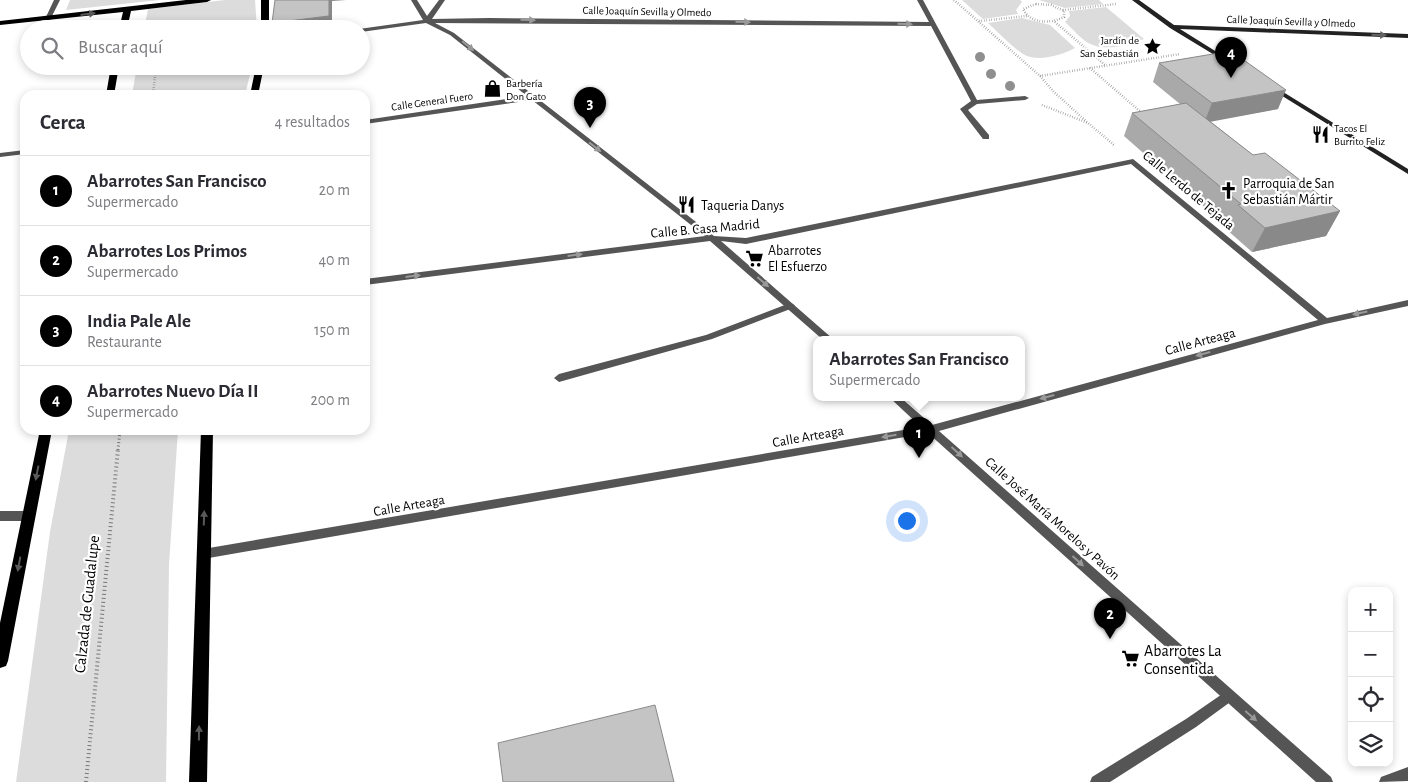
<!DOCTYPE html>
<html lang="es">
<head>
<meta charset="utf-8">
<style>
	:root { --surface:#fff; --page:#f2f2f3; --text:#2b2b33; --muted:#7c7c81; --line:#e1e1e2; --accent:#000 }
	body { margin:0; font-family:"Alegreya Sans",sans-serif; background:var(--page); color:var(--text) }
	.controls { position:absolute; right:15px; bottom:15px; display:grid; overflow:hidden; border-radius:10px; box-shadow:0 2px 8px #0003 }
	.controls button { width:45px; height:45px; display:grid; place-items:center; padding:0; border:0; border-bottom:1px solid var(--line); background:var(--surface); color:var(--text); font:25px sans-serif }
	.you { position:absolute; left:906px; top:520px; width:18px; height:18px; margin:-12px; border:4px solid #fff; border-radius:50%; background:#1a73e8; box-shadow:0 0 0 8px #1a73e833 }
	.badge { display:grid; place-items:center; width:32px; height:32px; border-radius:50%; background:var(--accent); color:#fff; font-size:16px; font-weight:700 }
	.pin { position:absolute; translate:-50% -41px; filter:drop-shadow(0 1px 2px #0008) }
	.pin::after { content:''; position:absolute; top:26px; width:18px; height:15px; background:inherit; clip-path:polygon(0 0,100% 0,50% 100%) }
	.popup { position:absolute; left:813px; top:336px; width:212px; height:65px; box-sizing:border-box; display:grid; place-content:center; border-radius:10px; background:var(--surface); filter:drop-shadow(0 1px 4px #0005); font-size:16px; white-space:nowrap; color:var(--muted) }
	.popup b { font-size:19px; color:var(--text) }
	.popup::after { content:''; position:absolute; left:50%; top:100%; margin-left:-10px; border:10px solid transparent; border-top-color:var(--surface) }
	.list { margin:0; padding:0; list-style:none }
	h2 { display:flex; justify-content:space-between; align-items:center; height:65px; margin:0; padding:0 20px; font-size:21px }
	h2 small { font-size:16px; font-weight:400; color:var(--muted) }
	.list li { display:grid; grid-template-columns:32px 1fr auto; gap:15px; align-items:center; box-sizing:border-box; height:70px; padding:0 20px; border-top:1px solid var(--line) }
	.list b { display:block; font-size:19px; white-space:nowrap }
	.list p { margin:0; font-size:16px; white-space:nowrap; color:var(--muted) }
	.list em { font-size:16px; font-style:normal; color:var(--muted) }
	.icon { flex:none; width:28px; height:28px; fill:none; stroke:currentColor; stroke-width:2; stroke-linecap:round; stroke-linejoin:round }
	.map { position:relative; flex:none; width:1408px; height:782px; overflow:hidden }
	.search { position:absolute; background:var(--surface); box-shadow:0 2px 8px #0003; left:20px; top:20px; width:350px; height:55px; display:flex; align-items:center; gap:12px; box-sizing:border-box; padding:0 18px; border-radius:28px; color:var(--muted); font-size:19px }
	.panel { position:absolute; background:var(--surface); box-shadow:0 2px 8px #0003; left:20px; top:90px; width:350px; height:345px; border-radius:15px }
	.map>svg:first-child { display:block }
</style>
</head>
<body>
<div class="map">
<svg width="1408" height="782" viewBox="0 0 1408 782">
	<rect width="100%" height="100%" fill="#fff"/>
	<!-- green -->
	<path fill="#dcdcdc" d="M 70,0 L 160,0 L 66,10 Z
		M 225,0 L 255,0 L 257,29 L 144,29 L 148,9 Z
		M 962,0 L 1020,0 L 1022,2 L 1016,10 L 1018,14 L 983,19 Z
		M 1039,0 L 1099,0 L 1103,4 L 1065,8 Z
		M 1106,7 L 1144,39 C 1129,45 1109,51 1093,45 C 1083,42 1073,29 1065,22 L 1070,16 L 1069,11 Z
		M 1022,18 L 1050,25 L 1075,48 C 1063,55 1036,63 1023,54 C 1011,46 999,33 988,23 Z
		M 137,66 L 252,66 L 245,95 L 132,95 Z
		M 69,430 L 178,430 L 169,565 L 166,782 L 16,782 L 50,532 Z"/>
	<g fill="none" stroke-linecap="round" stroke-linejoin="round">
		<!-- path-far2 -->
		<path stroke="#777" stroke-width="2.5" stroke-dasharray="0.5 2" stroke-linecap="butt" d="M 954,0 L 1040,76 L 1054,92 L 1088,123
			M 1036,4 L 1051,5 L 1064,11 L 1064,17 C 1051,24 1030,24 1023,9 Z
			M 1063,10 L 1116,4
			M 979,21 L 1027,16
			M 1055,22 L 1105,65
			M 1090,68 L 1142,113
			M 1040,76 L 1180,54
			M 153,95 L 156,66
			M 1042,105 L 1088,123 L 1114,145"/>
		<!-- path-far1 -->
		<path stroke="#777" stroke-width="3" stroke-dasharray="1 2.5" stroke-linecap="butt" d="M 118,450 L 120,430"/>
		<!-- path -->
		<path stroke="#777" stroke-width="4" stroke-dasharray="1 3" stroke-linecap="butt" d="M 86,782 L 118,449"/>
		<!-- lane -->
		<path fill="#555" fill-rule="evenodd" d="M 790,303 L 793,304 L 795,306 L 793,308 L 712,339 L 559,382 L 554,378 L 559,374 L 706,335 Z
			M 1228,690 L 1233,692 L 1234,696 L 1233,700 L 1196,727 L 1110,782 L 1090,782 L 1092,777 L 1186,719 Z"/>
		<!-- street -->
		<path fill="#555" fill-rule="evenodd" d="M 54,0 L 60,0 L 50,20 L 46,20 L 45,19 Z
			M 411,0 L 417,0 L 427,16 L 439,0 L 445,0 L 432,19 L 489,18 L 929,22 L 917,0 L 923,0 L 977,100 L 1025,96 L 1029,98 L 1025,100 L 977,104 L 968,110 L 989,135 L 989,139 L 983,139 L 960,109 L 971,101 L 931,26 L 435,23 L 454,33 L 714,236 L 746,238 L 1133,159 L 1327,318 L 1408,300 L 1408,306 L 1325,324 L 939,431 L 1331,777 L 1333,782 L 1316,782 L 928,433 L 203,559 L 199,557 L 197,554 L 199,551 L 203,549 L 921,427 L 889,397 L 900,397 L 932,425 L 1318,320 L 1131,164 L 746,244 L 721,241 L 833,339 L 822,339 L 710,241 L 365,285 L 365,279 L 705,236 L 532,100 L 365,124 L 365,120 L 527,96 L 450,35 L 426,23 L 361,32 L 361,29 L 359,29 L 423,20 Z
			M 25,150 L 25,154 L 0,157 L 0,153 Z
			M 0,511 L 29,511 L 33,513 L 35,516 L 33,519 L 29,521 L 0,521 Z
			M 1408,767 L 1408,781 L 1379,782 L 1381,777 Z"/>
		<!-- secondary -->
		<path fill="#222" fill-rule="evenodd" d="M 1132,0 L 1139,0 L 1174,25 L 1408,34 L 1408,38 L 1180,29 L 1228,59 L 1228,61 L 1226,62 L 1170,28 Z
			M 1271,87 L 1275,87 L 1408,169 L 1408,174 L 1271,89 Z"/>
		<!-- primary -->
		<path fill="#000" fill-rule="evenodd" d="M 186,0 L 211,0 L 207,2 L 131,11 L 127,29 L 119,29 L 123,12 L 0,25 L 0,21 Z
			M 261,0 L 269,0 L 269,29 L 261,29 Z
			M 111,66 L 119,66 L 114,95 L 106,95 Z
			M 256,66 L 264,66 L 258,95 L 250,95 Z
			M 40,430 L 52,430 L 8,661 L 6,666 L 0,668 L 0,623 Z
			M 201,430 L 213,430 L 207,782 L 189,782 Z"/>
	</g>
	<!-- trees -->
	<g fill="#8f8f8f">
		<circle cx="980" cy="57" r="5"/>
		<circle cx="991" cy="74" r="5"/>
		<circle cx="1010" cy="86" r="5"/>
	</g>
	<!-- wall -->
	<path fill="#a9a9a9" d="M 1159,63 L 1278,109 L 1210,121 L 1253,155 L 1340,211 L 1326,236 L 1252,252 L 1226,229 L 1227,227 L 1124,136 L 1132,113 L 1180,104 L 1153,82 Z"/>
	<!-- shaded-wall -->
	<path fill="#898989" d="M 329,0 L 346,0 L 332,1 L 332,29 L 274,29 L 272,23 Z
		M 1286,90 L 1278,109 L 1204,123 L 1212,103 Z
		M 1340,211 L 1326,236 L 1252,252 L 1265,228 Z"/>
	<!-- building -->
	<path fill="#c4c4c4" stroke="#898989" d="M 275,0 L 329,0 L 329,16 L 272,23 Z
		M 1231,51 L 1286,90 L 1212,103 L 1159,63 Z
		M 1186,103 L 1253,155 L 1265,153 L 1340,211 L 1265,228 L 1238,205 L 1241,204 L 1132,113 Z
		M 655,705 L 674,782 L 503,782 L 498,743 Z"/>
	<!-- one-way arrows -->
	<defs><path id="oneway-solid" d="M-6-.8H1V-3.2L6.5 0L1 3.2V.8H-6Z" transform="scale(1.25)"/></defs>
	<g fill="#595959">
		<use href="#oneway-solid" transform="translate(88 14) rotate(-7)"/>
		<use href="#oneway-solid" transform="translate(37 473) rotate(101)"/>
		<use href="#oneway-solid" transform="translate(204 518) rotate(-88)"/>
		<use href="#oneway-solid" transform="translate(19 564) rotate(101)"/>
		<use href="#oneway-solid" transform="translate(199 733) rotate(-89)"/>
	</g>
	<g fill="#999">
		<use href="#oneway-solid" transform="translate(528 20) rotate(1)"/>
		<use href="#oneway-solid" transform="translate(743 22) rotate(1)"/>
		<use href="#oneway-solid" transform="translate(905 24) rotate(1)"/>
		<use href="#oneway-solid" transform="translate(468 46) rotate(39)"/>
		<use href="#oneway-solid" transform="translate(595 147) rotate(38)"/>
		<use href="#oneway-solid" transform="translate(575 255) rotate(-7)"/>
		<use href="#oneway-solid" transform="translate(413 276) rotate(-7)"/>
		<use href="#oneway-solid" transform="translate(763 282) rotate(41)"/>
		<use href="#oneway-solid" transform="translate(1360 313) rotate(168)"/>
		<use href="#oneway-solid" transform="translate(1203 354) rotate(165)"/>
		<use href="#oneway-solid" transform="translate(1047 397) rotate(165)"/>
		<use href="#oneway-solid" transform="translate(889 436) rotate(170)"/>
		<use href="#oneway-solid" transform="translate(957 452) rotate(42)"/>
		<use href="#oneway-solid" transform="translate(1078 561) rotate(42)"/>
		<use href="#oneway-solid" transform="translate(1251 716) rotate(41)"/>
	</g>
	<use fill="#646464" href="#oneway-solid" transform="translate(1379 35) rotate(2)"/>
	<!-- icons -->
	<defs>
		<symbol id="sight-bare" viewBox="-9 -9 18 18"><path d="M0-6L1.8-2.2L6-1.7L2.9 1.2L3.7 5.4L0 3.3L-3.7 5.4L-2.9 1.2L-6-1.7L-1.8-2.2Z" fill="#000" stroke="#fff" stroke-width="2.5" paint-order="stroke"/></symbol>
		<symbol id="shop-bare" viewBox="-9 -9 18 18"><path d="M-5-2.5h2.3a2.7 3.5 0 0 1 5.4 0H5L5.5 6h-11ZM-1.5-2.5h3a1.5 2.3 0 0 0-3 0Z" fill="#000" stroke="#fff" stroke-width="2.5" paint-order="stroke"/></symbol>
		<symbol id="restaurant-bare" viewBox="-9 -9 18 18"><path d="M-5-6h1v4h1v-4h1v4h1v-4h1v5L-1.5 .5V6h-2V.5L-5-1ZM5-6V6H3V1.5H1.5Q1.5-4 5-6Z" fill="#000" stroke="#fff" stroke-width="2.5" paint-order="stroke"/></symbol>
		<symbol id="church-bare" viewBox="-9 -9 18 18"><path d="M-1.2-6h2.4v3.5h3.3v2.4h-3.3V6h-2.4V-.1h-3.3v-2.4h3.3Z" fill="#000" stroke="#fff" stroke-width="2.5" paint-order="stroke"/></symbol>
		<symbol id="supermarket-bare" viewBox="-9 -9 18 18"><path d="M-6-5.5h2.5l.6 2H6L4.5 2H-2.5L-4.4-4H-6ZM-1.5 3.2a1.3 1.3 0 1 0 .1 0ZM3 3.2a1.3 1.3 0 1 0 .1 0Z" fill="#000" stroke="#fff" stroke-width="2.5" paint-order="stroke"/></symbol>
	</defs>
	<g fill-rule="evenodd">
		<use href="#sight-bare" x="1140" y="34" width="25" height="25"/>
		<use href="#shop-bare" x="480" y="76" width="25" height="25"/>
		<use href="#restaurant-bare" x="1308" y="122" width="25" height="25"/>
		<use href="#church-bare" x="1216" y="178" width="25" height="25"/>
		<use href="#restaurant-bare" x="674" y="192" width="25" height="25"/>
		<use href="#supermarket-bare" x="742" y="246" width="25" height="25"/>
		<use href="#supermarket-bare" x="1118" y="646" width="25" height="25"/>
	</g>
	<g text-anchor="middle" stroke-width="4.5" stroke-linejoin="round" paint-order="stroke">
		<!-- far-street labels -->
		<g font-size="11" fill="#000" stroke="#fff">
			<text transform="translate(647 11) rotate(1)" y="4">Calle Joaquín Sevilla y Olmedo</text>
			<text transform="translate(1291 21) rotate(2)" y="4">Calle Joaquín Sevilla y Olmedo</text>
			<text transform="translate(432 101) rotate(-8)" y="4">Calle General Fuero</text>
		</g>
		<!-- far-poi labels -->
		<g font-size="11" fill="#000" stroke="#fff" text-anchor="start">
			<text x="1139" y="44" text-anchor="end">Jardín de<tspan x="1139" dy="13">San Sebastián</tspan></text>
			<text x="506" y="87">Barbería<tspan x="506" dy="13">Don Gato</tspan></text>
			<text x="1334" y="132">Tacos El<tspan x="1334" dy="13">Burrito Feliz</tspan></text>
		</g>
		<!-- poi labels -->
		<g font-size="14" fill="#000" stroke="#fff" text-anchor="start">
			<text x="1243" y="188">Parroquia de San<tspan x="1243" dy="16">Sebastián Mártir</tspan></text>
			<text x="701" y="210">Taqueria Danys</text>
			<text x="768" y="255">Abarrotes<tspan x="768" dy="16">El Esfuerzo</tspan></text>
		</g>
		<!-- street labels -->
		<g font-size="14" fill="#000" stroke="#fff">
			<text transform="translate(1189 190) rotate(40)" y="5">Calle Lerdo de Tejada</text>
			<text transform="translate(705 228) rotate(-5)" y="5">Calle B. Casa Madrid</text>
			<text transform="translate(1200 341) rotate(-15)" y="5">Calle Arteaga</text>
			<text transform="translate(808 436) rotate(-10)" y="5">Calle Arteaga</text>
			<text transform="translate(409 505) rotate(-10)" y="5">Calle Arteaga</text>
			<text transform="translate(1053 518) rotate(42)" y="5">Calle José María Morelos y Pavón</text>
		</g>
		<!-- near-street labels -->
		<g font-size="16" fill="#000" stroke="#fff">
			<text transform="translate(86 604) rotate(-84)" y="6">Calzada de Guadalupe</text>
		</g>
		<!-- near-poi labels -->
		<g font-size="16" fill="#000" stroke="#fff" text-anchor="start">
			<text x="1144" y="656">Abarrotes La<tspan x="1144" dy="18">Consentida</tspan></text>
		</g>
	</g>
</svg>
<div class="controls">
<button>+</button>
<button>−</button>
<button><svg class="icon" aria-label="locate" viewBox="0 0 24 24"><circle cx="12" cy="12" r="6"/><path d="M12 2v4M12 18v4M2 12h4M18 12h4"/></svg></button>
<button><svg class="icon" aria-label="layers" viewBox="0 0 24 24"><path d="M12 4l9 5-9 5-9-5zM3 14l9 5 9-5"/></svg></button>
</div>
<div class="you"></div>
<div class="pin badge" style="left:919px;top:458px">1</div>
<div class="popup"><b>Abarrotes San Francisco</b>Supermercado</div>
<div class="pin badge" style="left:1110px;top:639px">2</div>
<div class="pin badge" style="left:590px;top:128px">3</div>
<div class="pin badge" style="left:1231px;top:78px">4</div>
<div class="search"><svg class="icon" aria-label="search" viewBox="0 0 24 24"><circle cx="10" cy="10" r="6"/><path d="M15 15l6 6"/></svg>Buscar aquí</div>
<section class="panel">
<h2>Cerca<small>4 resultados</small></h2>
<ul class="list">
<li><span class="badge">1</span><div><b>Abarrotes San Francisco</b><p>Supermercado</p></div><em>20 m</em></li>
<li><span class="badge">2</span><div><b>Abarrotes Los Primos</b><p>Supermercado</p></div><em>40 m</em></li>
<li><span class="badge">3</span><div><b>India Pale Ale</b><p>Restaurante</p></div><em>150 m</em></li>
<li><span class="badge">4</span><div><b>Abarrotes Nuevo Día II</b><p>Supermercado</p></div><em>200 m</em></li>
</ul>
</section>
</div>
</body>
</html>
